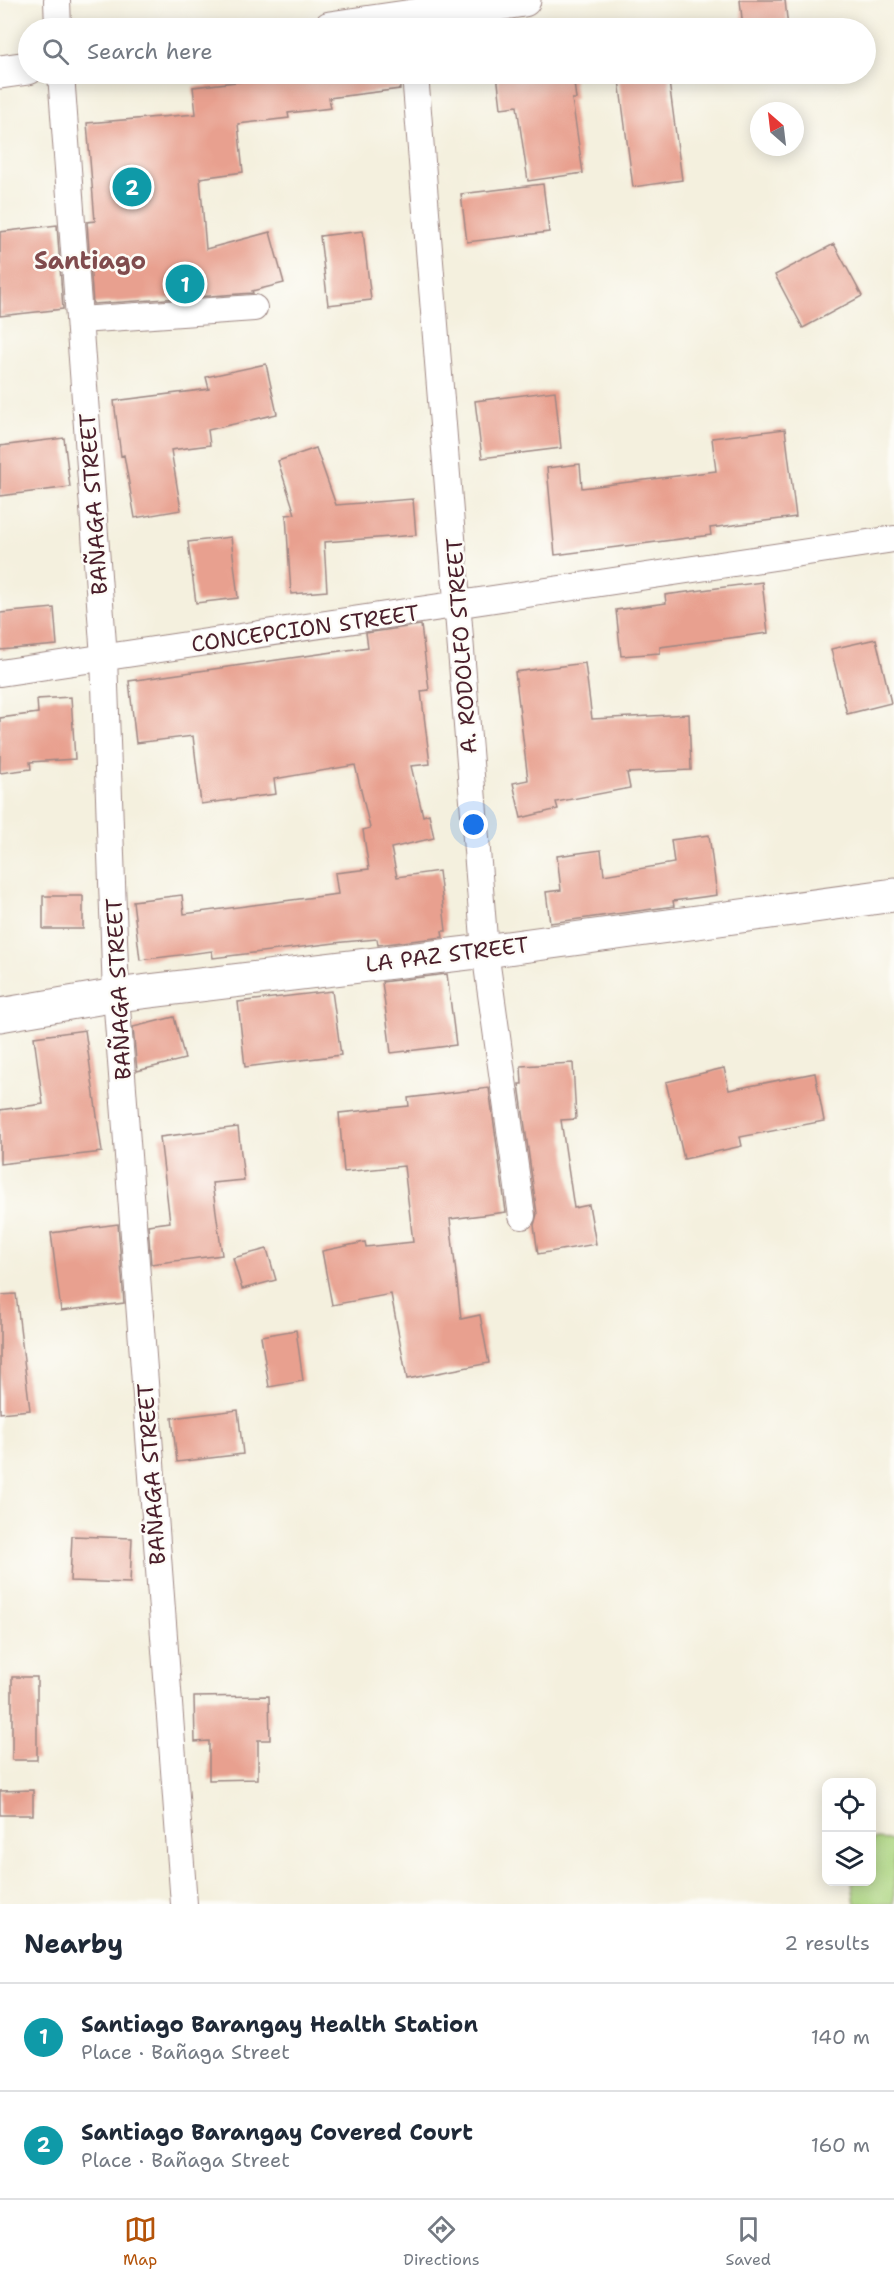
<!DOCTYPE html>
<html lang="en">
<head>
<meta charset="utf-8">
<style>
	:root { --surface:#fff; --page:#f6f6f7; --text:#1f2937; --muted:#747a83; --line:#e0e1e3; --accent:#b45309 }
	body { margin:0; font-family:"Shantell Sans",sans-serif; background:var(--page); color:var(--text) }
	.controls { position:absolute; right:18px; bottom:18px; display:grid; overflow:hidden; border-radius:12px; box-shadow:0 3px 15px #0003 }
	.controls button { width:54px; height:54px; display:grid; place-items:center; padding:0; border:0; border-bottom:2px solid var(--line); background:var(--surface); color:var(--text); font:30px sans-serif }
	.compass { position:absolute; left:750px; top:102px; width:54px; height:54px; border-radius:50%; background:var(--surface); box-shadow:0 3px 15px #0003; rotate:332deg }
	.you { position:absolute; left:474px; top:825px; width:21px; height:21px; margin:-15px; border:4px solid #fff; border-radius:50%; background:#1a73e8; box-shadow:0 0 0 9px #1a73e833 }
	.badge { display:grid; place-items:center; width:39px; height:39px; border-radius:50%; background:var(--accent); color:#fff; font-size:20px; font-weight:700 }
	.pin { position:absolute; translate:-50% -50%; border:3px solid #fff; box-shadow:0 2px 6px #0006 }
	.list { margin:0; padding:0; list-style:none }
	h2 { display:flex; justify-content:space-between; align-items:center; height:78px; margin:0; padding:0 24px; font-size:26px }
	h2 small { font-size:20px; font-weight:400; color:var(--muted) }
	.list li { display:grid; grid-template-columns:39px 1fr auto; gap:18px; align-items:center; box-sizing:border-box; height:108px; padding:0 24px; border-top:2px solid var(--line) }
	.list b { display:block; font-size:22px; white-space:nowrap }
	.list p { margin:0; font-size:20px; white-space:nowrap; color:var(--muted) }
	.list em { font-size:20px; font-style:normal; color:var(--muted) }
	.icon { flex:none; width:33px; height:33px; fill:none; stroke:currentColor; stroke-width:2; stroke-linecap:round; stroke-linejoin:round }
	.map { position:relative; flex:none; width:894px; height:1904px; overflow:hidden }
	.search { position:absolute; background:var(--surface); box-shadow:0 3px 15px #0003; left:18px; right:18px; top:18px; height:66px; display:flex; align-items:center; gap:15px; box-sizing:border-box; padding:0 21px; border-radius:33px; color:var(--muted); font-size:22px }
	.sheet { height:294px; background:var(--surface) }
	nav { display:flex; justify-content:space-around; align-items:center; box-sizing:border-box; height:84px; border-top:2px solid var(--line); background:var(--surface); font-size:16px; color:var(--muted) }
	nav a { display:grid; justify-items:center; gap:3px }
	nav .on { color:var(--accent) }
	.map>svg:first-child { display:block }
</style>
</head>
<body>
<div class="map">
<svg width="894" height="1904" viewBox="0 0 894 1904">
	<rect width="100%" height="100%" fill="#fdfcf7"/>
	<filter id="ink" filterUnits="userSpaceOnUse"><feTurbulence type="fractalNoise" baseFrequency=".0167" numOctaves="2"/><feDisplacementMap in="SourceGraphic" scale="12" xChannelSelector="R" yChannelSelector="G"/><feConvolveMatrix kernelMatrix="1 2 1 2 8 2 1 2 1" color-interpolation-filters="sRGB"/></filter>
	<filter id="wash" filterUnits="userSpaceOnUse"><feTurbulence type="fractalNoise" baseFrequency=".008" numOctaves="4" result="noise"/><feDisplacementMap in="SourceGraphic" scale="24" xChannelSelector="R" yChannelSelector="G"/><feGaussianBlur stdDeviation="1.35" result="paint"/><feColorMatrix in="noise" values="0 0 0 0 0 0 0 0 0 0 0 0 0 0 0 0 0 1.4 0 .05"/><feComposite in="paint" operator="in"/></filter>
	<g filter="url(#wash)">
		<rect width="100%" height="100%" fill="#f4f0de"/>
		<!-- green -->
		<path fill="#abd47f" stroke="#7a7a55" stroke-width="1.5" d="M 872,1839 L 894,1840 L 894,1904 L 855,1904 L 852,1882 L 872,1882 Z"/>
		<g id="blocks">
			<!-- building -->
			<path fill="#e8a08f" d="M 740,0 L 785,0 L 788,28 L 743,28 Z
				M 243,74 L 399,74 L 400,89 L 329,98 L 331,108 L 288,113 L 289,118 L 238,124 L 243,172 L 200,178 L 206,249 L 270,232 L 284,283 L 252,291 L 253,293 L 93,304 L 87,222 L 95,221 L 87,123 L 196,114 L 193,87 L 244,81 Z
				M 497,74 L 573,74 L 576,99 L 572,99 L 583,173 L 528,181 L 517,106 L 501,108 Z
				M 668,74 L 682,180 L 633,187 L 619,80 Z
				M 543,184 L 549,232 L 467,242 L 461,194 Z
				M 57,225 L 63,309 L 0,316 L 0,232 Z
				M 363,231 L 371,300 L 328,305 L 320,236 Z
				M 834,244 L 862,296 L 803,328 L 775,275 Z
				M 266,364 L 277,414 L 208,430 L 210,445 L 171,450 L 181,510 L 135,518 L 124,455 L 121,456 L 114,401 L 209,389 L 206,377 Z
				M 555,391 L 561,448 L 482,458 L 475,401 Z
				M 785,429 L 796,517 L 710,528 L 711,535 L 555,555 L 547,468 L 580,464 L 582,488 L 716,471 L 712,438 Z
				M 64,438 L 70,487 L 0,496 L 0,446 Z
				M 316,448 L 336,505 L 413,499 L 416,535 L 324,542 L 327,591 L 291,594 L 286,515 L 295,514 L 278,461 Z
				M 231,537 L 238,598 L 196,603 L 188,542 Z
				M 762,582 L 768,633 L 660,647 L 660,653 L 621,656 L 616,610 L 666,603 L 665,595 Z
				M 54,608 L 57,645 L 0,650 L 0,613 Z
				M 421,625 L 429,690 L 421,691 L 430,764 L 411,766 L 423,816 L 429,814 L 434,838 L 391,848 L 397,877 L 439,871 L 446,931 L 442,931 L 443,937 L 378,945 L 377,939 L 343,942 L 213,958 L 212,951 L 140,960 L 133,901 L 182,895 L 184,914 L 338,894 L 335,873 L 369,869 L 363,830 L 370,828 L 355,765 L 274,779 L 276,794 L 201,804 L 193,736 L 136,743 L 129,681 L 368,647 L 366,633 Z
				M 876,639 L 891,703 L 847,714 L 831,649 Z
				M 585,663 L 592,719 L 689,714 L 691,770 L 627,773 L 630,788 L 556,802 L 558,809 L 521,818 L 513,783 L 528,780 L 515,672 Z
				M 71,697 L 75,759 L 30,762 L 31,769 L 0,773 L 0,718 L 38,713 L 37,699 Z
				M 709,835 L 717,895 L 673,901 L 674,906 L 550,923 L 546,892 L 561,890 L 557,856 L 601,850 L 604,875 L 674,863 L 671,840 Z
				M 43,896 L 83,896 L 83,929 L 43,929 Z
				M 447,974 L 456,1045 L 391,1053 L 382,982 Z
				M 332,991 L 341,1055 L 245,1067 L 238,1002 Z
				M 174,1017 L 185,1059 L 137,1071 L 133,1027 Z
				M 85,1030 L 102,1152 L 0,1164 L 0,1110 L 43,1104 L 34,1037 Z
				M 573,1063 L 576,1119 L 561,1120 L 574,1208 L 589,1205 L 596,1244 L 538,1254 L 534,1225 L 537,1214 L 519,1084 L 522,1084 L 521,1066 Z
				M 724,1068 L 729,1090 L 815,1073 L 824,1121 L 740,1137 L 742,1146 L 684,1159 L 666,1082 Z
				M 489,1088 L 506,1212 L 450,1219 L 461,1319 L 480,1315 L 489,1363 L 407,1379 L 391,1294 L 332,1305 L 322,1251 L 365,1242 L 366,1247 L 413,1242 L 404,1166 L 344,1172 L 339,1113 L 409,1106 L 408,1098 Z
				M 238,1127 L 244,1180 L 212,1183 L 222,1255 L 151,1264 L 148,1225 L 170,1222 L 160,1137 Z
				M 118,1224 L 124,1303 L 61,1311 L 51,1233 Z
				M 267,1249 L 276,1280 L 242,1289 L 233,1258 Z
				M 16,1294 L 30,1410 L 0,1413 L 0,1295 Z
				M 296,1330 L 303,1381 L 269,1387 L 261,1336 Z
				M 238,1410 L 243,1454 L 177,1462 L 172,1418 Z
				M 72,1536 L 132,1538 L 130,1583 L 70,1581 Z
				M 12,1677 L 37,1677 L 37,1760 L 12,1760 Z
				M 269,1696 L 270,1740 L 258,1740 L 258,1779 L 209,1780 L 209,1741 L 195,1742 L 194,1697 Z
				M 33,1790 L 33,1815 L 0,1815 L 0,1791 Z"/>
		</g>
	</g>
	<g filter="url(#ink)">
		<use href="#blocks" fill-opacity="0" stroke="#9f8884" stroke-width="1.5"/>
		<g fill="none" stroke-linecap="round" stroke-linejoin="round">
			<defs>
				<path id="street" d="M 57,0 L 58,28
					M 61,74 L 104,657 L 116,995 L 184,1904
					M 415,74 L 485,951 L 522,1216
					M 80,320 L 254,308
					M 0,673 L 894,539"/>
				<path id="secondary" d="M 330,28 L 524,0
					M 0,72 L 28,68
					M 0,1015 L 116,995 L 485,951 L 894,895"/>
			</defs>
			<!-- street casing -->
			<use href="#street" stroke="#9f8884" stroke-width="28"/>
			<!-- secondary casing -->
			<use href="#secondary" stroke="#9f8884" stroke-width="35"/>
			<!-- street -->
			<use href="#street" stroke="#fff" stroke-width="26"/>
			<!-- secondary -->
			<use href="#secondary" stroke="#fff" stroke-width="33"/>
		</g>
	</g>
	<g text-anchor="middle" stroke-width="5" stroke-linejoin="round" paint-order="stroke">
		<!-- street labels -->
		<g font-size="22" fill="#4a1f2b" stroke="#fdfcf7">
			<text transform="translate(93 504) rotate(-94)" y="8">BAÑAGA STREET</text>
			<text transform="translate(305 628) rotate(-8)" y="8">CONCEPCION STREET</text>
			<text transform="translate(461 646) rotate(-94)" y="8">A. RODOLFO STREET</text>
			<text transform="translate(447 954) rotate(-7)" y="8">LA PAZ STREET</text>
			<text transform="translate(118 989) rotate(-93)" y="8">BAÑAGA STREET</text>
			<text transform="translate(151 1474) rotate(-94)" y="8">BAÑAGA STREET</text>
		</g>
		<!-- neighbourhood labels -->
		<g font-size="24" font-weight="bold" fill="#814c4e" stroke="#fdfcf7">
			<text x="90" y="269">Santiago</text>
		</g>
	</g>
</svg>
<div class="controls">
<button><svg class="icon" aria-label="locate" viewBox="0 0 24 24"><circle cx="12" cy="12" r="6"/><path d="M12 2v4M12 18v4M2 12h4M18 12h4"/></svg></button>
<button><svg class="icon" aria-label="layers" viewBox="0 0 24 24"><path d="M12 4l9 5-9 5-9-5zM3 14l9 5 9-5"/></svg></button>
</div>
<svg class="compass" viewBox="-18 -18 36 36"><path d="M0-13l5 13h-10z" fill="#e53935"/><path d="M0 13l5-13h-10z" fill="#747a83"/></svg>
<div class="you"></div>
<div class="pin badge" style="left:185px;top:284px;background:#0f9aa8">1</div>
<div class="pin badge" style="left:132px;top:187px;background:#0f9aa8">2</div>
<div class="search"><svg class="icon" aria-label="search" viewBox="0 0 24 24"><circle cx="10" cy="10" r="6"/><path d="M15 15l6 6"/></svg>Search here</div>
</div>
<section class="sheet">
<h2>Nearby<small>2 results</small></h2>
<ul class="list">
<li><span class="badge" style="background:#0f9aa8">1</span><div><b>Santiago Barangay Health Station</b><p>Place · Bañaga Street</p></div><em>140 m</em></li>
<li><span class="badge" style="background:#0f9aa8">2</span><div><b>Santiago Barangay Covered Court</b><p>Place · Bañaga Street</p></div><em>160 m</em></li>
</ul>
</section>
<nav>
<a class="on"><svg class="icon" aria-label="map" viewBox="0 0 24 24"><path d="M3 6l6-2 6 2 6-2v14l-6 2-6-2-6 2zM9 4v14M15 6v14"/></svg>Map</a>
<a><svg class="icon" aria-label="directions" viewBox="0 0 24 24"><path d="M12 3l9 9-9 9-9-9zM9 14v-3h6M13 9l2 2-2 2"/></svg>Directions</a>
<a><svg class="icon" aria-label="saved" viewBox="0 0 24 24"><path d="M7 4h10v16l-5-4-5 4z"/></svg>Saved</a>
</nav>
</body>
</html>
